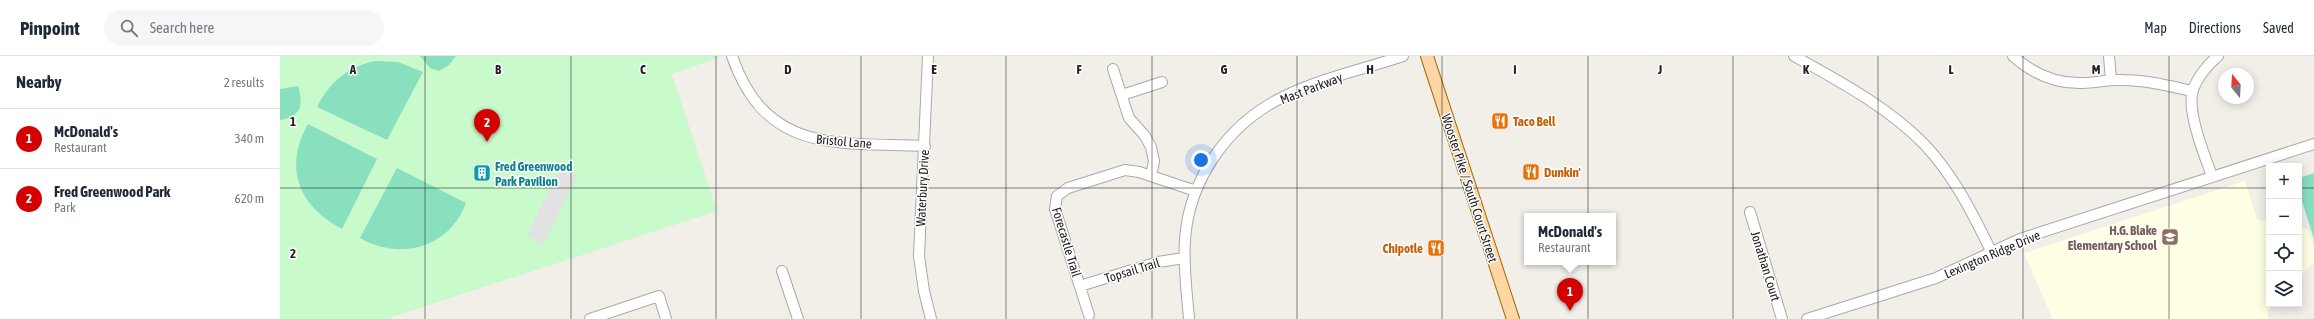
<!DOCTYPE html>
<html lang="en">
<head>
<meta charset="utf-8">
<style>
	:root { --surface:#fff; --page:#f6f6f7; --text:#1f2937; --muted:#747a83; --line:#e0e1e3; --accent:#d40000 }
	body { margin:0; font-family:"Asap Condensed",sans-serif; background:var(--page); color:var(--text) }
	.controls { position:absolute; right:12px; bottom:12px; display:grid; overflow:hidden; border-radius:0px; box-shadow:0 2px 10px #0003 }
	.controls button { width:36px; height:36px; display:grid; place-items:center; padding:0; border:0; border-bottom:1px solid var(--line); background:var(--surface); color:var(--text); font:20px sans-serif }
	.compass { position:absolute; left:1938px; top:12px; width:36px; height:36px; border-radius:50%; background:var(--surface); box-shadow:0 2px 10px #0003; rotate:342deg }
	.you { position:absolute; left:921px; top:104px; width:14px; height:14px; margin:-10px; border:3px solid #fff; border-radius:50%; background:#1a73e8; box-shadow:0 0 0 6px #1a73e833 }
	.badge { display:grid; place-items:center; width:26px; height:26px; border-radius:50%; background:var(--accent); color:#fff; font-size:13px; font-weight:700 }
	.pin { position:absolute; translate:-50% -33px; filter:drop-shadow(0 1px 2px #0008) }
	.pin::after { content:''; position:absolute; top:21px; width:14px; height:12px; background:inherit; clip-path:polygon(0 0,100% 0,50% 100%) }
	.popup { position:absolute; left:1244px; top:157px; width:92px; height:52px; box-sizing:border-box; display:grid; place-content:center; border-radius:0px; background:var(--surface); filter:drop-shadow(0 1px 3px #0005); font-size:13px; white-space:nowrap; color:var(--muted) }
	.popup b { font-size:15px; color:var(--text) }
	.popup::after { content:''; position:absolute; left:50%; top:100%; margin-left:-8px; border:8px solid transparent; border-top-color:var(--surface) }
	.list { margin:0; padding:0; list-style:none }
	h2 { display:flex; justify-content:space-between; align-items:center; height:52px; margin:0; padding:0 16px; font-size:17px }
	h2 small { font-size:13px; font-weight:400; color:var(--muted) }
	.list li { display:grid; grid-template-columns:26px 1fr auto; gap:12px; align-items:center; box-sizing:border-box; height:60px; padding:0 16px; border-top:1px solid var(--line) }
	.list b { display:block; font-size:15px; white-space:nowrap }
	.list p { margin:0; font-size:13px; white-space:nowrap; color:var(--muted) }
	.list em { font-size:13px; font-style:normal; color:var(--muted) }
	.icon { flex:none; width:22px; height:22px; fill:none; stroke:currentColor; stroke-width:2; stroke-linecap:round; stroke-linejoin:round }
	.map { position:relative; flex:none; width:2034px; height:263px; overflow:hidden }
	header { display:flex; align-items:center; gap:24px; box-sizing:border-box; height:56px; padding:0 20px; background:var(--surface); border-bottom:1px solid var(--line) }
	header strong { font-size:19px }
	nav { display:flex; gap:22px; margin-inline-start:auto; font-size:14px }
	.search { width:280px; height:36px; background:var(--page); display:flex; align-items:center; gap:10px; box-sizing:border-box; padding:0 14px; border-radius:22px; color:var(--muted); font-size:15px }
	main { display:flex }
	aside { flex:1; background:var(--surface) }
	.map>svg:first-child { display:block }
</style>
</head>
<body>
<header>
<strong>Pinpoint</strong>
<div class="search"><svg class="icon" aria-label="search" viewBox="0 0 24 24"><circle cx="10" cy="10" r="6"/><path d="M15 15l6 6"/></svg>Search here</div>
<nav><a>Map</a><a>Directions</a><a>Saved</a></nav>
</header>
<main>
<aside>
<h2>Nearby<small>2 results</small></h2>
<ul class="list">
<li><span class="badge">1</span><div><b>McDonald's</b><p>Restaurant</p></div><em>340 m</em></li>
<li><span class="badge">2</span><div><b>Fred Greenwood Park</b><p>Park</p></div><em>620 m</em></li>
</ul>
</aside>
<div class="map">
<svg width="2034" height="263" viewBox="0 0 2034 263">
	<rect width="100%" height="100%" fill="#f2efe9"/>
	<!-- education -->
	<path fill="#ffffe5" d="M 1965,125 L 1977,163 L 1989,166 L 1989,248 L 1994,248 L 1988,254 L 1988,263 L 1773,263 L 1744,197 Z
		M 2019,171 L 2028,173 L 2034,193 L 2034,206 L 2019,222 Z"/>
	<!-- park -->
	<path fill="#c8facc" d="M 0,0 L 438,0 L 438,2 L 392,18 L 437,155 L 106,263 L 0,263 Z"/>
	<!-- pitch -->
	<path fill="#88e0be" d="M 140,0 L 176,0 L 169,9 L 159,15 L 150,12 Z
		M 95,5 L 118,6 L 143,16 L 107,84 L 37,51 C 50,26 67,11 95,5 Z
		M 18,30 C 24,49 21,61 0,64 L 0,33 Z
		M 28,68 L 97,103 L 62,173 C 19,150 3,112 28,68 Z
		M 117,112 L 186,147 C 169,192 120,205 80,182 Z
		M 2034,117 L 2034,183 L 2019,136 L 2019,122 Z"/>
	<!-- parking -->
	<path fill="#e2e2e2" d="M 280,110 L 297,119 L 264,188 L 247,180 Z"/>
	<g fill="none" stroke-linecap="round" stroke-linejoin="round">
		<defs>
			<path id="minor" d="M 452,0 C 486,99 558,86 645,90
				M 648,0 L 639,200 L 644,235 L 651,263
				M 1514,0 C 1559,25 1608,51 1645,89 C 1674,120 1693,158 1711,195
				M 1733,0 C 1752,17 1776,28 1803,27 C 1816,27 1829,23 1842,24 C 1866,24 1889,30 1912,35
				M 1829,0 L 1831,24
				M 833,13 L 849,62 L 865,80 L 871,91 L 874,105 L 871,120
				M 842,39 L 882,26
				M 1932,120 C 1925,101 1906,54 1913,34 C 1917,22 1928,8 1938,0
				M 1470,156 L 1502,263
				M 502,215 L 518,263
				M 800,230 L 878,206 L 904,202
				M 809,259 L 775,153 L 777,140 L 788,132 L 845,114 L 859,116 L 916,135
				M 310,263 L 379,240 L 386,263
				M 909,263 C 907,237 903,210 905,184 C 909,123 948,68 1003,41 C 1039,23 1084,13 1123,0
				M 1527,263 L 1656,222 L 1740,183 L 2034,88"/>
			<path id="major" d="M 1147,0 L 1233,263"/>
		</defs>
		<!-- minor casing -->
		<use href="#minor" stroke="#a9a9a9" stroke-width="12"/>
		<!-- major casing -->
		<use href="#major" stroke="#a06b00" stroke-width="14"/>
		<!-- minor -->
		<use href="#minor" stroke="#fff" stroke-width="10"/>
		<!-- major -->
		<use href="#major" stroke="#fcd6a4" stroke-width="12"/>
	</g>
	<!-- grid -->
	<path fill="none" stroke="#222" stroke-width="1" stroke-opacity="0.55" d="M 145,0 L 145,263M 291,0 L 291,263M 436,0 L 436,263M 581,0 L 581,263M 726,0 L 726,263M 872,0 L 872,263M 1017,0 L 1017,263M 1162,0 L 1162,263M 1308,0 L 1308,263M 1453,0 L 1453,263M 1598,0 L 1598,263M 1743,0 L 1743,263M 1889,0 L 1889,263M 0,132 L 1989,132M 2019,132 L 2034,132"/>
	<!-- icons -->
	<defs>
		<symbol id="restaurant-square" viewBox="-11 -11 22 22"><rect x="-9" y="-9" width="18" height="18" rx="4" fill="#e8710a" stroke="#fff"/><path d="M-5-6h1v4h1v-4h1v4h1v-4h1v5L-1.5 .5V6h-2V.5L-5-1ZM5-6V6H3V1.5H1.5Q1.5-4 5-6Z" fill="#fff"/></symbol>
		<symbol id="building-square" viewBox="-11 -11 22 22"><rect x="-9" y="-9" width="18" height="18" rx="4" fill="#0f9aa8" stroke="#fff"/><path d="M-4-6H4V6H1V3H-1V6H-4ZM-2.5-4.3h1.7v1.8h-1.7ZM.8-4.3h1.7v1.8H.8ZM-2.5-1h1.7V.8h-1.7ZM.8-1h1.7V.8H.8Z" fill="#fff"/></symbol>
		<symbol id="school-square" viewBox="-11 -11 22 22"><rect x="-9" y="-9" width="18" height="18" rx="4" fill="#8d6e63" stroke="#fff"/><path d="M0-5L7-2L0 1L-7-2ZM-4 1L0 2.5L4 1V4Q0 6-4 4Z" fill="#fff"/></symbol>
	</defs>
	<g fill-rule="evenodd">
		<use href="#restaurant-square" x="1210" y="55" width="20" height="20"/>
		<use href="#restaurant-square" x="1241" y="106" width="20" height="20"/>
		<use href="#building-square" x="192" y="107" width="20" height="20"/>
		<use href="#school-square" x="1880" y="171" width="20" height="20"/>
		<use href="#restaurant-square" x="1146" y="182" width="20" height="20"/>
	</g>
	<g text-anchor="middle" stroke-width="3" stroke-linejoin="round" paint-order="stroke">
		<!-- street labels -->
		<g font-size="13" fill="#222" stroke="#fff">
			<text transform="translate(1031 32) rotate(-21)" y="5">Mast Parkway</text>
			<text transform="translate(564 85) rotate(5)" y="5">Bristol Lane</text>
			<text transform="translate(642 132) rotate(-87)" y="5">Waterbury Drive</text>
			<text transform="translate(1190 132) rotate(72)" y="5">Wooster Pike / South Court Street</text>
			<text transform="translate(787 186) rotate(73)" y="5">Forecastle Trail</text>
			<text transform="translate(1712 198) rotate(-23)" y="5">Lexington Ridge Drive</text>
			<text transform="translate(1486 210) rotate(73)" y="5">Jonathan Court</text>
			<text transform="translate(852 214) rotate(-17)" y="5">Topsail Trail</text>
		</g>
		<!-- food labels -->
		<g font-size="13" font-weight="bold" fill="#c56008" stroke="#fff" text-anchor="start">
			<text x="1233" y="70">Taco Bell</text>
			<text x="1264" y="121">Dunkin'</text>
			<text x="1143" y="197" text-anchor="end">Chipotle</text>
		</g>
		<!-- culture labels -->
		<g font-size="13" font-weight="bold" fill="#0d838f" stroke="#fff" text-anchor="start">
			<text x="215" y="115">Fred Greenwood<tspan x="215" dy="15">Park Pavilion</tspan></text>
		</g>
		<!-- education labels -->
		<g font-size="13" font-weight="bold" fill="#785e54" stroke="#fff" text-anchor="end">
			<text x="1877" y="179">H.G. Blake<tspan x="1877" dy="15">Elementary School</tspan></text>
		</g>
	</g>
	<g font-size="13" text-anchor="middle" font-weight="bold" fill="#222" stroke="#fff" stroke-width="3" stroke-linejoin="round" paint-order="stroke">
		<text x="73" y="18">A</text>
		<text x="218" y="18">B</text>
		<text x="363" y="18">C</text>
		<text x="508" y="18">D</text>
		<text x="654" y="18">E</text>
		<text x="799" y="18">F</text>
		<text x="944" y="18">G</text>
		<text x="1090" y="18">H</text>
		<text x="1235" y="18">I</text>
		<text x="1380" y="18">J</text>
		<text x="1526" y="18">K</text>
		<text x="1671" y="18">L</text>
		<text x="1816" y="18">M</text>
		<text x="13" y="70">1</text>
		<text x="13" y="202">2</text>
	</g>
</svg>
<div class="controls">
<button>+</button>
<button>−</button>
<button><svg class="icon" aria-label="locate" viewBox="0 0 24 24"><circle cx="12" cy="12" r="6"/><path d="M12 2v4M12 18v4M2 12h4M18 12h4"/></svg></button>
<button><svg class="icon" aria-label="layers" viewBox="0 0 24 24"><path d="M12 4l9 5-9 5-9-5zM3 14l9 5 9-5"/></svg></button>
</div>
<svg class="compass" viewBox="-18 -18 36 36"><path d="M0-13l5 13h-10z" fill="#e53935"/><path d="M0 13l5-13h-10z" fill="#747a83"/></svg>
<div class="you"></div>
<div class="pin badge" style="left:1290px;top:255px">1</div>
<div class="popup"><b>McDonald's</b>Restaurant</div>
<div class="pin badge" style="left:207px;top:86px">2</div>
</div>
</main>
</body>
</html>
